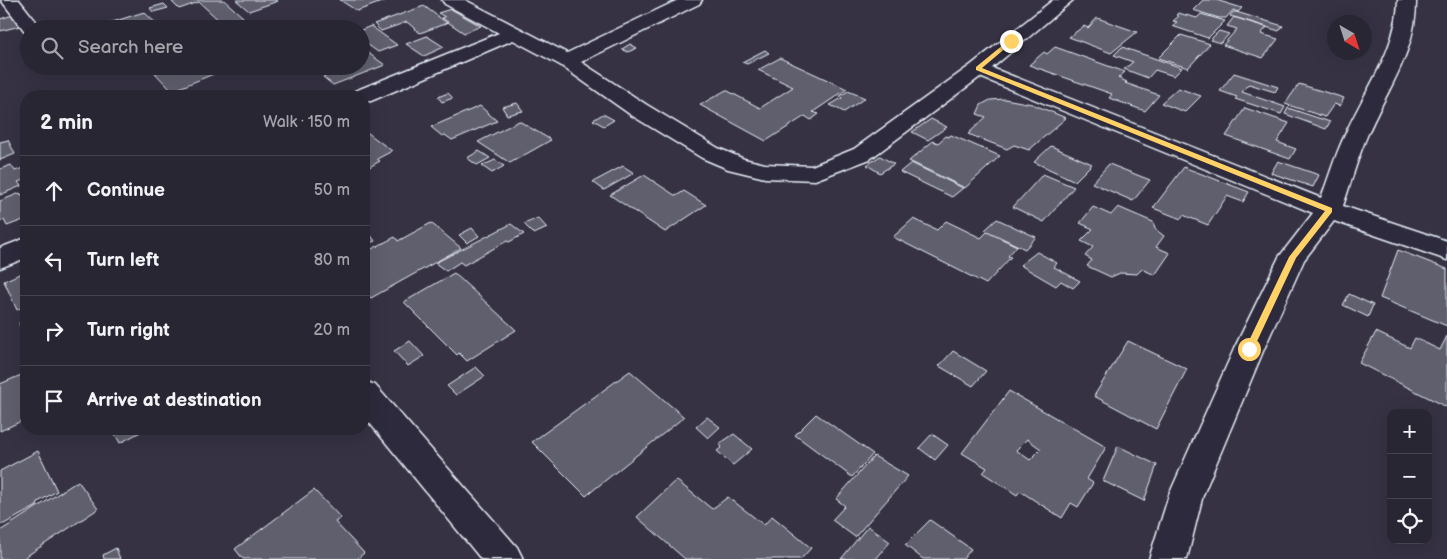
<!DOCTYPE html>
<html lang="en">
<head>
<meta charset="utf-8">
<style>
	:root { --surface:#282633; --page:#34323f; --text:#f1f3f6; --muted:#a5a5ac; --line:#44434e }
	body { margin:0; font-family:"Balsamiq Sans",sans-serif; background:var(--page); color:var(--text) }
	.controls { position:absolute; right:15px; bottom:15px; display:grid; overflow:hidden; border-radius:10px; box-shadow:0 5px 20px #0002 }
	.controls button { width:45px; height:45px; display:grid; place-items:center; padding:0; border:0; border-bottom:1px solid var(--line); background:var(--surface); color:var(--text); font:25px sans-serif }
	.compass { position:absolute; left:1327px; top:15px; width:45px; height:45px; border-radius:50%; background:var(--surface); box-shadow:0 5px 20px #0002; rotate:141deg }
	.stop { position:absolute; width:15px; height:15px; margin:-11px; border:4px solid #ffd166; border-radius:50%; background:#fff }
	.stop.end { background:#ffd166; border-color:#fff; box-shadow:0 1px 5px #0008 }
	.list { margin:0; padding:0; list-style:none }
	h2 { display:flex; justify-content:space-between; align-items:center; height:65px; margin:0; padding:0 20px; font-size:21px }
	h2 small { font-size:16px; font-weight:400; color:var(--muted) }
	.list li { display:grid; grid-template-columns:32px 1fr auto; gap:15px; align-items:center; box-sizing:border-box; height:70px; padding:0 20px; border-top:1px solid var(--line) }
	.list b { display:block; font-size:19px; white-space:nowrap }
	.list em { font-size:16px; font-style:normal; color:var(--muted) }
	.icon { flex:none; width:28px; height:28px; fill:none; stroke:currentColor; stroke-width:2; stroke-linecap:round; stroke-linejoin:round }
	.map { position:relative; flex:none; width:1447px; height:559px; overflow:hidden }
	.search { position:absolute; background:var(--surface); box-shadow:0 5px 20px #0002; left:20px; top:20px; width:350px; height:55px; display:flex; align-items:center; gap:12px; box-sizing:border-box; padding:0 18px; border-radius:28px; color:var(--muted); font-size:19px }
	.panel { position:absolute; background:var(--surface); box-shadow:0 5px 20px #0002; left:20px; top:90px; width:350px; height:345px; border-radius:20px }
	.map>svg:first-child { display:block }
</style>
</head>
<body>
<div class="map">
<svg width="1447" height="559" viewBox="0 0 1447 559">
	<rect width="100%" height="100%" fill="#363244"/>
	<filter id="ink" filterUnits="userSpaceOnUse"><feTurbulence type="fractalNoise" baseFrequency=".02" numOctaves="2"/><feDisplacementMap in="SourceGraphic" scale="10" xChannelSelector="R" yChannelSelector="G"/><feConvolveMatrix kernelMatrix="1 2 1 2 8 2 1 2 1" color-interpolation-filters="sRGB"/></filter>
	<g filter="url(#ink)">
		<!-- building -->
		<path fill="#605e6e" stroke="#e8f1f8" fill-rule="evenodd" d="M 177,0 L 224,0 L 244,18 L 223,24 L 199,2 L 179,9 L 172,2 Z
			M 236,0 L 276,0 L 278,1 L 249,11 Z
			M 340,0 L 387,0 L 357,11 Z
			M 1203,0 L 1216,0 L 1242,8 L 1238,12 L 1233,10 L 1226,18 L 1219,18 L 1193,10 Z
			M 164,4 L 168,8 L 153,12 L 150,8 Z
			M 424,6 L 447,23 L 420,33 L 407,22 L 381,31 L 374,24 Z
			M 451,9 L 481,26 L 464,33 L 442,18 L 445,17 L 438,13 Z
			M 144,12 L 162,29 L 107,29 L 103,25 Z
			M 1233,12 L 1236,12 L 1283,26 L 1279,31 L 1230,16 Z
			M 1178,13 L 1197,18 L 1201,14 L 1225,21 L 1208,38 L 1172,26 L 1177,22 L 1173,21 L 1179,16 L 1176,15 Z
			M 13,15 L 20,26 L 0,31 L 0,19 Z
			M 1234,17 L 1267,27 L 1261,34 L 1278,39 L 1263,58 L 1223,45 L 1237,29 L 1227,26 Z
			M 1097,18 L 1137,32 L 1111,53 L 1069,37 L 1084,26 L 1088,28 Z
			M 201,21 L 210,29 L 177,29 Z
			M 371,26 L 397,45 L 378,52 L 364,42 L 361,43 L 361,30 Z
			M 1219,31 L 1229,34 L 1221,43 L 1210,40 Z
			M 1181,35 L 1210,44 L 1188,68 L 1158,58 Z
			M 427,36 L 444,47 L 424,56 L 406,44 Z
			M 630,44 L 637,48 L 628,52 L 622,49 Z
			M 1055,47 L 1125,72 L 1118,78 L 1127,82 L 1125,83 L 1159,95 L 1145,111 L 1109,98 L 1112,94 L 1029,65 L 1044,52 L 1047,54 Z
			M 1122,47 L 1182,68 L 1174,76 L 1155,70 L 1148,78 L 1124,69 L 1133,62 L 1114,55 Z
			M 361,48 L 385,65 L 333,85 L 323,77 L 331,73 L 322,68 L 327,66 L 361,66 Z
			M 765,50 L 769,53 L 747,64 L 742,62 Z
			M 780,58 L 847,89 L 813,112 L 819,114 L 811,120 L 805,116 L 766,141 L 700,105 L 726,90 L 760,108 L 793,87 L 758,70 Z
			M 158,66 L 226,66 L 228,68 L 172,91 L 155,73 L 162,71 Z
			M 1234,73 L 1278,87 L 1275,92 L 1249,84 L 1242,92 L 1285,107 L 1281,114 L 1235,99 L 1237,97 L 1220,91 Z
			M 1299,84 L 1344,98 L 1340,106 L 1334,104 L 1325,117 L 1285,104 Z
			M 1178,88 L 1201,96 L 1185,112 L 1161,103 Z
			M 848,91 L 865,98 L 844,112 L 830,105 L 842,98 L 840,96 Z
			M 448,93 L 453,98 L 442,102 L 438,97 Z
			M 1005,99 L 1032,104 L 1066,118 L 1029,150 L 1014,145 L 1007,149 L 968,134 L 986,117 L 977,114 L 981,105 L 990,100 Z
			M 517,103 L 523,111 L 507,115 L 502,107 Z
			M 480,106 L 497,121 L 452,140 L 445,135 L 442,136 L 431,127 Z
			M 1245,108 L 1289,123 L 1277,142 L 1296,149 L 1290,159 L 1226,136 Z
			M 1288,108 L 1330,122 L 1326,129 L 1285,114 Z
			M 603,114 L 614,120 L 604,126 L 593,120 Z
			M 931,119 L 947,127 L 928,140 L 912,132 Z
			M 519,121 L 551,140 L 510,163 L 478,142 Z
			M 364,130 L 392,151 L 377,159 L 380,161 L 364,170 Z
			M 951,135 L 1000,156 L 965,188 L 909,161 L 933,141 L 938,143 L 946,136 L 948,137 Z
			M 8,140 L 15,154 L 0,160 L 0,142 Z
			M 1051,146 L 1092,164 L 1075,181 L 1034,162 Z
			M 479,151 L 490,158 L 477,165 L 467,158 Z
			M 880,156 L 894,164 L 880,173 L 867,165 Z
			M 495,160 L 504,166 L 492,173 L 482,166 Z
			M 1278,161 L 1319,175 L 1313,187 L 1271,173 Z
			M 911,163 L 963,188 L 952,197 L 900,172 Z
			M 1109,164 L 1150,180 L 1133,201 L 1092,183 Z
			M 11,165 L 15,171 L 23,168 L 26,174 L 26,179 L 18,182 L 21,186 L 0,195 L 0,169 Z
			M 623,166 L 634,173 L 604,190 L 593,182 Z
			M 1184,167 L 1186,168 L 1249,192 L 1243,202 L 1227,196 L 1208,225 L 1183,215 L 1181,219 L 1153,208 Z
			M 1043,174 L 1074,187 L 1044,222 L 1013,207 Z
			M 644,175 L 676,196 L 684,191 L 706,205 L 665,232 L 610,195 Z
			M 20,193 L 21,195 L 26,193 L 26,219 L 7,226 L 4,220 L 0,221 L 0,201 Z
			M 1093,207 L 1111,215 L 1118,207 L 1153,222 L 1155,229 L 1164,236 L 1156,247 L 1170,253 L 1155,275 L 1142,269 L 1137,274 L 1120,273 L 1111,277 L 1087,266 L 1092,260 L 1085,256 L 1093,247 L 1081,241 L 1093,229 L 1080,223 Z
			M 538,218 L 547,228 L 534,234 L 524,224 Z
			M 913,219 L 937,230 L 946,221 L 981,238 L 987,232 L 1017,246 L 1008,256 L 1011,257 L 986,284 L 893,237 Z
			M 997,219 L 1036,237 L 1025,249 L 985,230 Z
			M 431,223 L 461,248 L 371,298 L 364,291 L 364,253 L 395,237 L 398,241 Z
			M 511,224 L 524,234 L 509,242 L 507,241 L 464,265 L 460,262 L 446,271 L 435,263 Z
			M 364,226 L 375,241 L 364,245 Z
			M 472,228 L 479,236 L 467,243 L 459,235 Z
			M 1398,250 L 1447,269 L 1447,326 L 1380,298 Z
			M 1037,252 L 1057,263 L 1054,267 L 1080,281 L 1073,288 L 1061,281 L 1056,286 L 1020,265 Z
			M 26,271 L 26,305 L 17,310 L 4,281 Z
			M 454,273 L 516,330 L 467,361 L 459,353 L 457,355 L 404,302 Z
			M 1349,294 L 1373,305 L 1368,317 L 1343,305 Z
			M 26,320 L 26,342 L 19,323 Z
			M 1376,332 L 1410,348 L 1415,338 L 1440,350 L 1447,336 L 1447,407 L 1359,363 Z
			M 410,341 L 424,356 L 408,366 L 394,351 Z
			M 1128,341 L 1187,369 L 1156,429 L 1094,396 Z
			M 953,351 L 986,371 L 973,386 L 939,366 Z
			M 476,367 L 485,376 L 456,395 L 447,386 Z
			M 630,371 L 684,417 L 586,496 L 532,442 Z
			M 26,373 L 26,419 L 0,431 L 0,384 Z
			M 1009,391 L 1106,447 L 1087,479 L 1093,483 L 1078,507 L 1071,503 L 1062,518 L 1020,491 L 1017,495 L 983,473 L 987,468 L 962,453 ZM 1027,439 L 1041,449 L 1030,460 L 1016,450 Z
			M 816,414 L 873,454 L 852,477 L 795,435 Z
			M 707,417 L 720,427 L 708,438 L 696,427 Z
			M 125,429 L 146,429 L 120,443 L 115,434 Z
			M 734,434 L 752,449 L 733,465 L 717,451 L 722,447 L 719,444 Z
			M 932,434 L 948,445 L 935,460 L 919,448 Z
			M 1118,446 L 1157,465 L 1144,501 L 1103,481 Z
			M 38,451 L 57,491 L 38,502 L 37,506 L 4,524 L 0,524 L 0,471 Z
			M 874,456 L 908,476 L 855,537 L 832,520 L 845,506 L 836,499 Z
			M 676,480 L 712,509 L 728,497 L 764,525 L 772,516 L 811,548 L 801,559 L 685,559 L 637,517 Z
			M 78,481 L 98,509 L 22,559 L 0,559 L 0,531 Z
			M 314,490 L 341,518 L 335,522 L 364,553 L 357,559 L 243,559 L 235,549 Z
			M 930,520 L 971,549 L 963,559 L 923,559 L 905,545 Z
			M 868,526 L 890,542 L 876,559 L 841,559 Z
			M 116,548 L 120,559 L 104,559 L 103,555 Z"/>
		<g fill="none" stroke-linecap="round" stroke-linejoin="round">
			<defs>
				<path id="minor" d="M 1,0 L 19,0 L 42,29 L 29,29 L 29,34 L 26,33 Z
					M 442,0 L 465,0 L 567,53 L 678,0 L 702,0 L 699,4 L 581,62 L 647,105 L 718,148 L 744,159 L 765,164 L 812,166 L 854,149 L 971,65 L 1053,0 L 1073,0 L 992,68 L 1321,198 C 1329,177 1335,156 1344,137 C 1364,91 1397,51 1398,0 L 1416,0 C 1417,51 1386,91 1367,136 C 1357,159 1351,183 1343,206 L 1447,241 L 1447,260 L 1334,221 L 1304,260 L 1264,349 L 1203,495 L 1187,559 L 1149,559 L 1169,495 L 1234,349 L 1279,257 L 1313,213 L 980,77 L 870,159 L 815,180 L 765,178 L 728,169 L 702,158 L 631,115 L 560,65 L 513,40 L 371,101 L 364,102 L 364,96 L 353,96 L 355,91 L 499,33 L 445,4 Z
					M 54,66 L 75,66 L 76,68 L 73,72 C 64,74 59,74 54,66 Z
					M 26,238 L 26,258 L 0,268 L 0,248 Z
					M 364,381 L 375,385 L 517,547 L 523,559 L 481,559 L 364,416 Z"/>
			</defs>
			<!-- minor casing -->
			<use href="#minor" stroke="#e8f1f8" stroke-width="3"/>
			<!-- minor -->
			<use href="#minor" fill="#2f2a3d" fill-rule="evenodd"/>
		</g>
	</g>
	<!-- route -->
	<path fill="#ffd166" d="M 1009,40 L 1014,41 L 982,68 L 1332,208 L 1332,212 L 1296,258 L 1252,352 L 1249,353 L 1245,349 L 1289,257 L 1325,211 L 976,70 L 976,67 Z"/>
</svg>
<div class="controls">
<button>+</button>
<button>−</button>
<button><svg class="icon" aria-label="locate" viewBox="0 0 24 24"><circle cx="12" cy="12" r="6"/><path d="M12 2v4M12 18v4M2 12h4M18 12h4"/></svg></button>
</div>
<svg class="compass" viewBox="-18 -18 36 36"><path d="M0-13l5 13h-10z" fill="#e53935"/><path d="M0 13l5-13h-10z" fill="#a5a5ac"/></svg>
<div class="stop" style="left:1249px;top:349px"></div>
<div class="stop end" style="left:1011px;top:41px"></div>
<div class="search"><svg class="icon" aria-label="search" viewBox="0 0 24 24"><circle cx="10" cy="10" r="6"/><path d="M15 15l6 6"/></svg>Search here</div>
<section class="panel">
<h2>2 min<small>Walk · 150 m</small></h2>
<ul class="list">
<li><svg class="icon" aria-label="ahead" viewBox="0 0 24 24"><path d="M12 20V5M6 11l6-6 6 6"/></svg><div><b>Continue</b></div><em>50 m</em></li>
<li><svg class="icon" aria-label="left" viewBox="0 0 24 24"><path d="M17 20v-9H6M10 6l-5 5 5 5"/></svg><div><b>Turn left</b></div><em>80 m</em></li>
<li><svg class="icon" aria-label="right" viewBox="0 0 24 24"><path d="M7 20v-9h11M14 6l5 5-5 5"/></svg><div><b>Turn right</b></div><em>20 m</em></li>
<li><svg class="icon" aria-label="arrive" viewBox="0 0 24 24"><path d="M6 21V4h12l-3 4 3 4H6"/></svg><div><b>Arrive at destination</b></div></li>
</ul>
</section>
</div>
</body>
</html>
